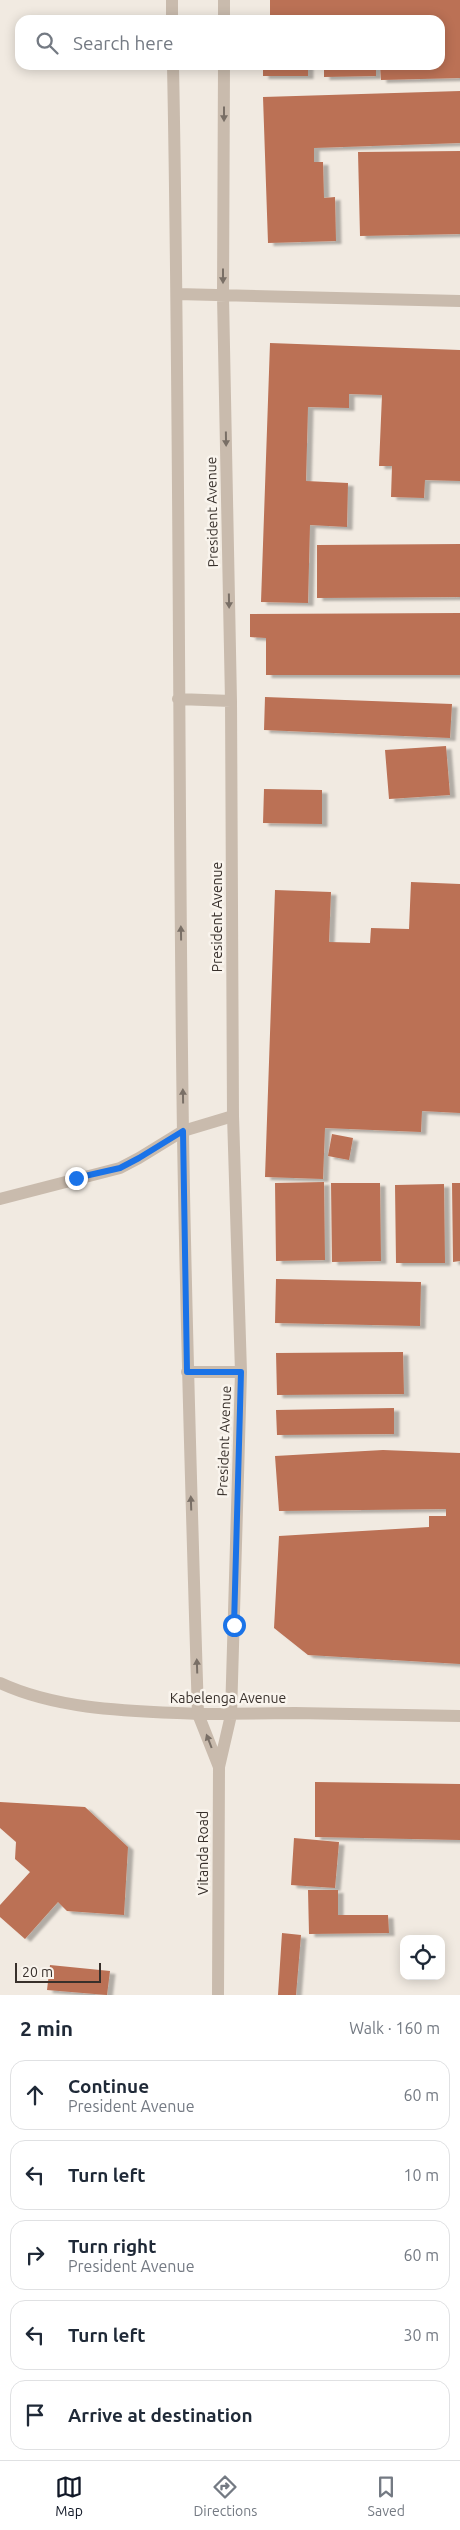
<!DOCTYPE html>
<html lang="en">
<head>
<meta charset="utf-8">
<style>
	:root { --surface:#fff; --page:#f6f6f7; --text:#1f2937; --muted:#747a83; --line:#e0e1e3; --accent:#111827 }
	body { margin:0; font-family:Ubuntu,sans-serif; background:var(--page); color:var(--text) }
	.controls { position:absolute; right:15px; bottom:15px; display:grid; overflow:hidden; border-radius:10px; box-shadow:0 2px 12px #0003 }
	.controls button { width:45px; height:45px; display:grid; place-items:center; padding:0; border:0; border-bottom:1px solid var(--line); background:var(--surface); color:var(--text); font:25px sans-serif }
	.scale { position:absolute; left:15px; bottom:12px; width:86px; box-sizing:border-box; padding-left:5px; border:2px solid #38302b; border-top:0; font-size:14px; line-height:18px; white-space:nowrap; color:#38302b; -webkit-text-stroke:4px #f9f4ed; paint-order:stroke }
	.stop { position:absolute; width:15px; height:15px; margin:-11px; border:4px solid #1a73e8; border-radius:50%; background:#fff }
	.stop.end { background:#1a73e8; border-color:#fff; box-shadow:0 1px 5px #0008 }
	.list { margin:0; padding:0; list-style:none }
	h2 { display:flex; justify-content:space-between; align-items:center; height:65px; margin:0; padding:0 20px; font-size:21px }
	h2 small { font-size:16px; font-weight:400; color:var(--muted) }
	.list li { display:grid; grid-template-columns:32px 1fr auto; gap:15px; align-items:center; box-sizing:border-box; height:70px; margin:0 10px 10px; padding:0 10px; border:1px solid var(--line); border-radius:15px }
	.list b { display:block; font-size:19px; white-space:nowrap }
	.list p { margin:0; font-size:16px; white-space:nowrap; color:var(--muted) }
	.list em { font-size:16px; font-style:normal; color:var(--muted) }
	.icon { flex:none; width:28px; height:28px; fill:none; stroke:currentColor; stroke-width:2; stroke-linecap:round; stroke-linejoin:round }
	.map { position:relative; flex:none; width:460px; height:1995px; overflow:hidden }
	.search { position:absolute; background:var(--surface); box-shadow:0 2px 12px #0003; left:15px; right:15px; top:15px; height:55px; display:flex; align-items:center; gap:12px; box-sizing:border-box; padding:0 18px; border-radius:15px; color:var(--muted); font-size:19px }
	.sheet { height:465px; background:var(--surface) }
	nav { display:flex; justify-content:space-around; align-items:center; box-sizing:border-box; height:70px; border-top:1px solid var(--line); background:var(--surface); font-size:14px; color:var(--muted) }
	nav a { display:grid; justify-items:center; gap:2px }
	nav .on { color:var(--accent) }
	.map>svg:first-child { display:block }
</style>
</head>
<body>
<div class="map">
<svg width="460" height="1995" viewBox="0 0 460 1995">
	<defs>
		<filter id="shadow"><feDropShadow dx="5.5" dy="3" stdDeviation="1" flood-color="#0004"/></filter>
	</defs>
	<rect width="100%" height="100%" fill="#f1eae1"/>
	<!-- building -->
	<path fill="#bb7155" filter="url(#shadow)" d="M 270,0 L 460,0 L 460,78 L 381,80 L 380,65 L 440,65 L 440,20 L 380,20 L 380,18 L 270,19 Z
		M 263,65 L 308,65 L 308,76 L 263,76 Z
		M 324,65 L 376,65 L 376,76 L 324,77 Z
		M 460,91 L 460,143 L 314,148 L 314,162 L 323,162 L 324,198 L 335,197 L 336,241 L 268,243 L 263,97 Z
		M 460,151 L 460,234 L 360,236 L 358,152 Z
		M 270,343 L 460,350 L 460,481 L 425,480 L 424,498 L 391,497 L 392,466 L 379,466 L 382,395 L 349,394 L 349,408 L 308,407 L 306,481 L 348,483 L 347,527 L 310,525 L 308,603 L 261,602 Z
		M 460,544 L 460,597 L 317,598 L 317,545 Z
		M 460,613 L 460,675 L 266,675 L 266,638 L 250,637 L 250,614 Z
		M 265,697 L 452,704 L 450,738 L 264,730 Z
		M 446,746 L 450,795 L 389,799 L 385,750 Z
		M 264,789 L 322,790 L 322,824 L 263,823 Z
		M 411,882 L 460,884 L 460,1113 L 422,1111 L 421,1132 L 325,1128 L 323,1179 L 265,1177 L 275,890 L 331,892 L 329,942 L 370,943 L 371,928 L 409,929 Z
		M 332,1134 L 353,1138 L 349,1160 L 328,1156 Z
		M 324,1182 L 325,1260 L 276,1261 L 275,1183 Z
		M 331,1183 L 380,1183 L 381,1261 L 332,1262 Z
		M 452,1183 L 460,1183 L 460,1261 L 453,1262 Z
		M 444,1184 L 445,1263 L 396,1263 L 395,1185 Z
		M 276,1279 L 421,1282 L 420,1326 L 275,1323 Z
		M 403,1352 L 404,1394 L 277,1395 L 276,1353 Z
		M 394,1408 L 394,1434 L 277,1435 L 276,1410 Z
		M 383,1450 L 460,1453 L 460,1664 L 308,1655 L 274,1628 L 279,1536 L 429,1527 L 429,1516 L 446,1516 L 446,1509 L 279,1511 L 275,1456 Z
		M 315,1782 L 460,1784 L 460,1840 L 315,1837 Z
		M 0,1802 L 85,1807 L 128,1847 L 124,1915 L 67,1911 L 58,1902 L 25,1939 L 0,1917 L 0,1905 L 30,1872 L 15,1859 L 16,1842 L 0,1828 Z
		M 294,1838 L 339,1842 L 335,1888 L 291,1885 Z
		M 308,1890 L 338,1890 L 338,1915 L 388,1915 L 389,1933 L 309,1934 Z
		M 282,1933 L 301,1935 L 296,1995 L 278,1995 Z
		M 50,1965 L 110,1971 L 107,1995 L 47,1990 Z"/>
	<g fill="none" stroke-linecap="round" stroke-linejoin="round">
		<!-- lane -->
		<path stroke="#c9bbad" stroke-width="12" d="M 0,1199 L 120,1168 L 139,1158 L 183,1131 L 233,1116
			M 0,1683 C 60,1711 134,1711 198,1714"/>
		<!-- street -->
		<path stroke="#c9bbad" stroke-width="12" d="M 172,0 L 172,20
			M 224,20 L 224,0
			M 173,65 C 180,421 178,778 183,1134 C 186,1328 192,1521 198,1714 L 219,1767 L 218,1995
			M 177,294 L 460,301
			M 178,699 L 231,701
			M 187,1372 L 241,1372
			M 198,1714 L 295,1713 L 460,1716
			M 219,1767 L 231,1715 L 241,1372 L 233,1116 L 231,701 L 223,296 L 224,65"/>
	</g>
	<!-- one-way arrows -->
	<defs><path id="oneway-solid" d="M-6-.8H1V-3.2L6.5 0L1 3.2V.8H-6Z" transform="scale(1.25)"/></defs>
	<g fill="#796f66">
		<use href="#oneway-solid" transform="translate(224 114) rotate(90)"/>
		<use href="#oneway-solid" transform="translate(223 276) rotate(90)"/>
		<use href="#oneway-solid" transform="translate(226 439) rotate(89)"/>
		<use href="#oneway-solid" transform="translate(229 601) rotate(89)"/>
		<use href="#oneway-solid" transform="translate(181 933) rotate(-91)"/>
		<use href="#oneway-solid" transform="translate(183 1096) rotate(-91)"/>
		<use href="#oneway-solid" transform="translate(191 1503) rotate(-92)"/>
		<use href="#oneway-solid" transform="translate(197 1666) rotate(-92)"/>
		<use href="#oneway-solid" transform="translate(209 1741) rotate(-111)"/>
	</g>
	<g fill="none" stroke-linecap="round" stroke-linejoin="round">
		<!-- route -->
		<path stroke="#1a73e8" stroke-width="6" d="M 76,1178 L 120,1168 L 139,1158 L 183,1131 L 187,1372 L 241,1372 L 234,1625"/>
	</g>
	<g text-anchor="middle" stroke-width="5" stroke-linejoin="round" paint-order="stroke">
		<!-- street labels -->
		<g font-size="14" fill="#38302b" stroke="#f9f4ed">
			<text transform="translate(212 512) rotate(-91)" y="5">President Avenue</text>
			<text transform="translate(217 917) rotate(-90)" y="5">President Avenue</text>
			<text transform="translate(224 1441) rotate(-88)" y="5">President Avenue</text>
			<text x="228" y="1703">Kabelenga Avenue</text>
			<text transform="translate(203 1853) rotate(-90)" y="5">Vitanda Road</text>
		</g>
	</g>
</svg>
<div class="controls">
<button><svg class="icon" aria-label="locate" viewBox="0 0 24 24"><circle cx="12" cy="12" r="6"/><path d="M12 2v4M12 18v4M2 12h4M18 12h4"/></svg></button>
</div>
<div class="scale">20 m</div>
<div class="stop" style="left:234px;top:1625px"></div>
<div class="stop end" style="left:76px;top:1178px"></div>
<div class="search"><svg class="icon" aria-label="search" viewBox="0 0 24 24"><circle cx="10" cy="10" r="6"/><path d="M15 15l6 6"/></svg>Search here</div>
</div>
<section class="sheet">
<h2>2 min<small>Walk · 160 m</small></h2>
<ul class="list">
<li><svg class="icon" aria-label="ahead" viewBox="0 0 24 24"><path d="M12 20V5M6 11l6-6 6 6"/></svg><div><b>Continue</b><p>President Avenue</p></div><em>60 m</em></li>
<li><svg class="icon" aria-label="left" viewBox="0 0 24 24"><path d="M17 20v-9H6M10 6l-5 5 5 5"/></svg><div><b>Turn left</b></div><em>10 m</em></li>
<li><svg class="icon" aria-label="right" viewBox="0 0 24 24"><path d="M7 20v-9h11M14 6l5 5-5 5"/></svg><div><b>Turn right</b><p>President Avenue</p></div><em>60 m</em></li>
<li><svg class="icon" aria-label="left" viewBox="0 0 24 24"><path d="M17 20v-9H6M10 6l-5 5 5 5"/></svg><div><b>Turn left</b></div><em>30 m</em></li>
<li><svg class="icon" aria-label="arrive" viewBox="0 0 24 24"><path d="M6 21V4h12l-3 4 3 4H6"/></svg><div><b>Arrive at destination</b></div></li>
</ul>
</section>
<nav>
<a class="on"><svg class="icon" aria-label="map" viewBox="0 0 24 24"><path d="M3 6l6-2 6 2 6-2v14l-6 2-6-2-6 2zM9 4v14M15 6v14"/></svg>Map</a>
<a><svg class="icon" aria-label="directions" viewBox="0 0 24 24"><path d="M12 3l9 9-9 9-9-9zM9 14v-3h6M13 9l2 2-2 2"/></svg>Directions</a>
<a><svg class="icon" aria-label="saved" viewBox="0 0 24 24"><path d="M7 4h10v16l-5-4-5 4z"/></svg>Saved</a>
</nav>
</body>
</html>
